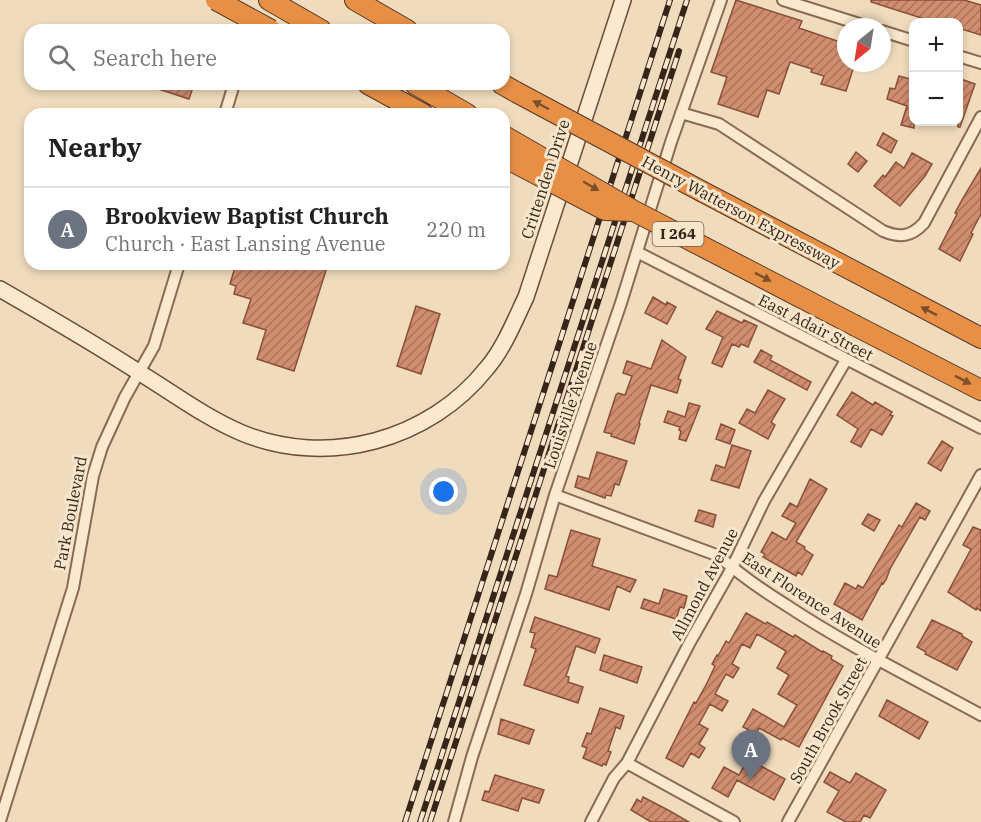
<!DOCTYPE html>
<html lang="en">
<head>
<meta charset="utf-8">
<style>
	:root { --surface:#fff; --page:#f2f2f2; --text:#222; --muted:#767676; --line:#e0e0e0; --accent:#d93025 }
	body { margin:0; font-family:"IBM Plex Serif",serif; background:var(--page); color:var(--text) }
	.controls { position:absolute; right:18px; top:18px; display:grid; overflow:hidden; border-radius:12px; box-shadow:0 3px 9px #0003 }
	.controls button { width:54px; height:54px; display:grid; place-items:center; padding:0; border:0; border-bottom:2px solid var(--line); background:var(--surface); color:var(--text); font:30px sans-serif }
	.compass { position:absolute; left:837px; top:18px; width:54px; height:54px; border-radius:50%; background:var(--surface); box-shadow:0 3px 9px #0003; rotate:210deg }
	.you { position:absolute; left:444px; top:492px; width:21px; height:21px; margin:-15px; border:4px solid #fff; border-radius:50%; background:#1a73e8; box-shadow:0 0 0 9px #1a73e833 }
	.badge { display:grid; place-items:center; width:39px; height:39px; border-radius:50%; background:var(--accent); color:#fff; font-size:20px; font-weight:700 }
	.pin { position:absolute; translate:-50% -50px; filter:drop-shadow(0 2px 3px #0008) }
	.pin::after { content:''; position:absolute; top:32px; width:21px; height:18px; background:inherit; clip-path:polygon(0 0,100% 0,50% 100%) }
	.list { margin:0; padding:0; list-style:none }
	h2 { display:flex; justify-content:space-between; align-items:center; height:78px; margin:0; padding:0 24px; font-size:26px }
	h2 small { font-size:20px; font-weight:400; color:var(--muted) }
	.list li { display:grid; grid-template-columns:39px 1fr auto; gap:18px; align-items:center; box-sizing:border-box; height:84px; padding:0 24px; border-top:2px solid var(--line) }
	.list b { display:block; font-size:22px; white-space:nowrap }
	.list p { margin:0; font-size:20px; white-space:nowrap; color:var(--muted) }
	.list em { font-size:20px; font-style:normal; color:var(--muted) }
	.icon { flex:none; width:33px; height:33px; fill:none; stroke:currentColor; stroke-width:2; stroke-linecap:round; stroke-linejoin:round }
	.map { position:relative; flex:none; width:981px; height:822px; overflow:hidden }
	.search { position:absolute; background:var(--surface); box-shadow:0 3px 9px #0003; left:24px; top:24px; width:486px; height:66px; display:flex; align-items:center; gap:15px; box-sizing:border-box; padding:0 21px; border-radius:18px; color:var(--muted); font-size:22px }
	.panel { position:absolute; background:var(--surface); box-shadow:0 3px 9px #0003; left:24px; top:108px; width:486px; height:162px; border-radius:18px }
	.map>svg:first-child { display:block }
</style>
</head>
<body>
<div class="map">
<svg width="981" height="822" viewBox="0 0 981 822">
	<defs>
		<pattern id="building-hatch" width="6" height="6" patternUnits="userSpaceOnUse" patternTransform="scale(1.5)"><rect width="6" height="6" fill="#d18d6f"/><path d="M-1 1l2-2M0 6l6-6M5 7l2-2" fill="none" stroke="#aa735a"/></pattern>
	</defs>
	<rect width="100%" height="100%" fill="#f0dbbc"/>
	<!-- building -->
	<path fill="url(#building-hatch)" stroke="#895039" stroke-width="1.5" d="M 736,0 L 802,21 L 799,28 L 846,44 L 842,58 L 846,59 L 846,63 L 855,63 L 846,91 L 821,84 L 824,76 L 811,72 L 812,69 L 790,62 L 779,94 L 767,90 L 758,117 L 718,104 L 727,77 L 711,72 Z
		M 871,0 L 964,0 L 981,5 L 981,35 L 958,28 L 958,22 L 934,22 L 871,2 Z
		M 899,76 L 914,80 L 914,128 L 901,125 L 907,106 L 887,99 L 890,88 L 895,89 Z
		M 958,78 L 975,84 L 960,127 L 958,127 Z
		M 149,84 L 194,84 L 189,99 L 149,86 Z
		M 883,133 L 897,141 L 891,153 L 877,145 Z
		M 856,152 L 867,161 L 858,172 L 848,164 Z
		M 912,153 L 932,164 L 925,176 L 900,206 L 874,186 L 883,175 L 885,177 L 896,162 L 904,168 Z
		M 981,168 L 981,214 L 971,233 L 973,234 L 960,261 L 939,249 L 957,214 L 955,213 L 963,198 Z
		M 236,264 L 328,264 L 294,371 L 257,359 L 266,330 L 243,323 L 251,299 L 234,294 L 236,286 L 230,284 Z
		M 653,297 L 666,305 L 667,302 L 676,307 L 667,324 L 645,313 Z
		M 416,306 L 440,314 L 421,374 L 397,366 Z
		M 717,311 L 742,323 L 744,320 L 757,326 L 748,347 L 741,344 L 739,347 L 732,344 L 722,367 L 712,363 L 723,337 L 706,329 Z
		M 662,340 L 686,357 L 678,379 L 681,380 L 677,393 L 651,385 L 639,423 L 640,424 L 634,444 L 611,436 L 612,434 L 604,432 L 616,395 L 618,393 L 625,395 L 632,376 L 623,373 L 627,361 L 651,369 Z
		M 761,350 L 772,356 L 770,360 L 811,382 L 807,390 L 754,362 Z
		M 768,390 L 785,399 L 771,422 L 775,425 L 768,439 L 739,423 L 747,409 L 755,413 Z
		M 852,392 L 873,405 L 875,402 L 892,412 L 890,415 L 893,416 L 882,435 L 871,429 L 861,447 L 851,442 L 858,429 L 837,415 Z
		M 689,403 L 700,406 L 686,441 L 679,439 L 681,431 L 679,430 L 680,427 L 664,422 L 668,411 L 685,417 Z
		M 721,424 L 735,430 L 730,444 L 716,439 Z
		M 942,441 L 953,448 L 941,471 L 928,463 Z
		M 732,445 L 751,451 L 739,488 L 711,480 L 716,465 L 725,468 Z
		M 597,452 L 627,461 L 619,485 L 615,484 L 611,496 L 606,495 L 605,498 L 575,487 L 578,476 L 589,479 Z
		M 810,479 L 827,489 L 796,542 L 805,547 L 804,549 L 813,555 L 802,575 L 798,572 L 796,576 L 763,557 L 765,554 L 761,552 L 772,532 L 786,540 L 796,523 L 782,516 L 790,503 L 797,507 Z
		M 916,503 L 930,511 L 925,520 L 920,517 L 890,569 L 886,580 L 883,584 L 882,583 L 862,620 L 834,604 L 845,583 L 856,589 L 858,585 L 863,588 L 899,525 L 902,527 Z
		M 699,510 L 716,515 L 713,527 L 695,521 Z
		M 868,514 L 880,520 L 874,531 L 862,524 Z
		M 973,527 L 981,530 L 981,611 L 977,608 L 976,610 L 948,592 L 971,549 L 963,545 Z
		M 571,530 L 600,539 L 592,566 L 636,580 L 630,592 L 617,586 L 609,610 L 545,589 L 549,575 L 557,577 Z
		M 664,589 L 687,596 L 684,608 L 680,607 L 676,619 L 641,608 L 644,599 L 659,604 Z
		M 746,613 L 766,624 L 767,622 L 793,637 L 795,635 L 822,652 L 823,651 L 832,656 L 831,659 L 843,666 L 799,747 L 782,738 L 781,740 L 759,728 L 756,734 L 743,727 L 753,709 L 784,727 L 797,705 L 778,694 L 789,675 L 777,668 L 786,651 L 757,634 L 750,648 L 742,644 L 732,664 L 739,668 L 733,678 L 726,674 L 715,694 L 728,701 L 722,711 L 710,704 L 699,724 L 708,729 L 699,744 L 705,748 L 699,758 L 691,753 L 683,767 L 666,758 L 694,702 L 696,703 L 707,683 L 715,666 L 712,664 L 717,655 L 718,656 L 726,641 L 729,643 Z
		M 535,617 L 600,639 L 595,653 L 576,646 L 566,676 L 569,677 L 568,682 L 583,687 L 578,703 L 524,685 L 536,649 L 531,647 L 535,633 L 530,632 Z
		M 932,620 L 962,634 L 962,636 L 972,642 L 957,670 L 925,654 L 926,652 L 917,647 Z
		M 604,655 L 642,667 L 637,683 L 600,670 Z
		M 887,700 L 928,722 L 919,739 L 879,716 Z
		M 600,708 L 624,716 L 620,729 L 616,727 L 608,751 L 611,752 L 606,765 L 603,764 L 602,766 L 583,758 L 587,748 L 582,746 L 587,733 L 591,734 Z
		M 501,719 L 534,730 L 529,744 L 498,734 Z
		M 748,759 L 785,779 L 774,800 L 737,780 L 728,797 L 712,788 L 724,767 L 739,775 Z
		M 830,772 L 850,783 L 856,773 L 886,790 L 870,818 L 864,815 L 860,822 L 846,822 L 827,812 L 839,791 L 824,782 Z
		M 495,775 L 544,790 L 539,803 L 522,798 L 518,811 L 482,800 L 485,791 L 489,792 Z
		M 643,797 L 668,810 L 689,822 L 651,822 L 631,810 L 637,799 L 641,802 Z"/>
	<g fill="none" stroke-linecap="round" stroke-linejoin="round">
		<defs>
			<path id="street" d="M 783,0 L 869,27
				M 882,31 L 914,41
				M 958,56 L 981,63
				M 681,113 L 719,124 L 883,231 C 900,238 911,237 924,223 L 981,117
				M 225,114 L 234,84
				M 637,252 L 981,428
				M 555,495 L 719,556 C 740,575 762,590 786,605 C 848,646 915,679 981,715
				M 627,763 L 734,822
				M 0,821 L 73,588 L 93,476 L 102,447 L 125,397 L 154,346 L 179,264
				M 454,822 L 472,757 L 526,594 L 555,495 L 621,303 L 671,142 L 721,0
				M 591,822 L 614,778 L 627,763 L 690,642 L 732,568 L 764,501 L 846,360
				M 788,822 L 981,475"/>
			<path id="secondary" d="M 0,289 C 47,316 94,343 140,373 C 173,393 206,418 242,433 C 327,468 429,441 487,368 C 504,348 515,320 526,297 L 623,0"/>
			<path id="highway" d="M 269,0 L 321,30
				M 355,0 L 407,30
				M 368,84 L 423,114
				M 415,84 L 467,114
				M 502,84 L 516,92
				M 703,192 L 981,338
				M 856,326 L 981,390"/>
		</defs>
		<!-- street casing -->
		<use href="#street" stroke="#896b54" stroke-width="14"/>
		<!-- secondary casing -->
		<use href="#secondary" stroke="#6a4c38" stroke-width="18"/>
		<!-- highway casing -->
		<use href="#highway" stroke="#563929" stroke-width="22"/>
		<!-- street -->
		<use href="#street" stroke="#fbe9cf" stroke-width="10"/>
		<!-- secondary -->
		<use href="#secondary" stroke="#fbe9cf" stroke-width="15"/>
		<!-- highway -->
		<use href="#highway" stroke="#e78f45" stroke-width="20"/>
		<defs>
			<path id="rail" d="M 405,822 L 670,0
				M 420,822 L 687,0
				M 430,822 L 679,51"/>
		</defs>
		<!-- rail casing -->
		<use href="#rail" stroke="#37251a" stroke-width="6"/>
		<!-- rail -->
		<use href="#rail" stroke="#f7e6cc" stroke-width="4" stroke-dasharray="11" stroke-linecap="butt"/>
		<defs>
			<path id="highway-bridge" d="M 216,0 L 271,30
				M 516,92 L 703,192
				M 504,136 L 634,211 L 856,326
				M 504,157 L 605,210 L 632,211"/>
		</defs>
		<!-- highway-bridge casing -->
		<use href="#highway-bridge" stroke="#563929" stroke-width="22" stroke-linecap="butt"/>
		<!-- highway-bridge -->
		<use href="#highway-bridge" stroke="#e78f45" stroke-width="20"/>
	</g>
	<!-- one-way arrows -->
	<defs><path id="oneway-solid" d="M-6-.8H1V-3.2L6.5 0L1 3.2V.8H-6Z" transform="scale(1.5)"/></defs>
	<g fill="#7d4f2b">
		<use href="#oneway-solid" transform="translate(541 105) rotate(-152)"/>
		<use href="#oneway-solid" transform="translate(591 186) rotate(30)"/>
		<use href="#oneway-solid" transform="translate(763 277) rotate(27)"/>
		<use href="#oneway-solid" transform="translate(929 311) rotate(-153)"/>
		<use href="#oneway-solid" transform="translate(963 380) rotate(27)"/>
	</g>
	<g text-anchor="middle" stroke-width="6" stroke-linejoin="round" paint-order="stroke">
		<!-- shield labels -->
		<rect fill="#f7e6cc" stroke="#715f4f" stroke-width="1.5" x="652.5" y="222" width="51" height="24" rx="4.5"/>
		<g font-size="15" font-weight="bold" fill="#37251a">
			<text x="678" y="239">I 264</text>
		</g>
		<!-- street labels -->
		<g font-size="16" fill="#37251a" stroke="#f7e6cc">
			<text transform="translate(545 179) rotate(-72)" y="6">Crittenden Drive</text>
			<text transform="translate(741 212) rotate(28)" y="6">Henry Watterson Expressway</text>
			<text transform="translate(816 327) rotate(27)" y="6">East Adair Street</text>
			<text transform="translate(570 405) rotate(-71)" y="6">Louisville Avenue</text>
			<text transform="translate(70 513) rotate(-79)" y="6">Park Boulevard</text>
			<text transform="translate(704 584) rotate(-62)" y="6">Allmond Avenue</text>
			<text transform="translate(812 600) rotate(33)" y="6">East Florence Avenue</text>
			<text transform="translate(828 720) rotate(-61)" y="6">South Brook Street</text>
		</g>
	</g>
</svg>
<div class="controls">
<button>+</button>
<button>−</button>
</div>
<svg class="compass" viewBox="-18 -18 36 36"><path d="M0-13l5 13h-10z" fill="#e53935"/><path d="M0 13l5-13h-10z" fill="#767676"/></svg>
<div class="you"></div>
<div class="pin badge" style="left:751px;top:780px;background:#6b7280">A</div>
<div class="search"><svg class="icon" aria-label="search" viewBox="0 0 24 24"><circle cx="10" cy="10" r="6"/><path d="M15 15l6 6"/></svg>Search here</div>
<section class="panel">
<h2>Nearby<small></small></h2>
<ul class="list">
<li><span class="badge" style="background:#6b7280">A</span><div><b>Brookview Baptist Church</b><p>Church · East Lansing Avenue</p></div><em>220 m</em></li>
</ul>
</section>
</div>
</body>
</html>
